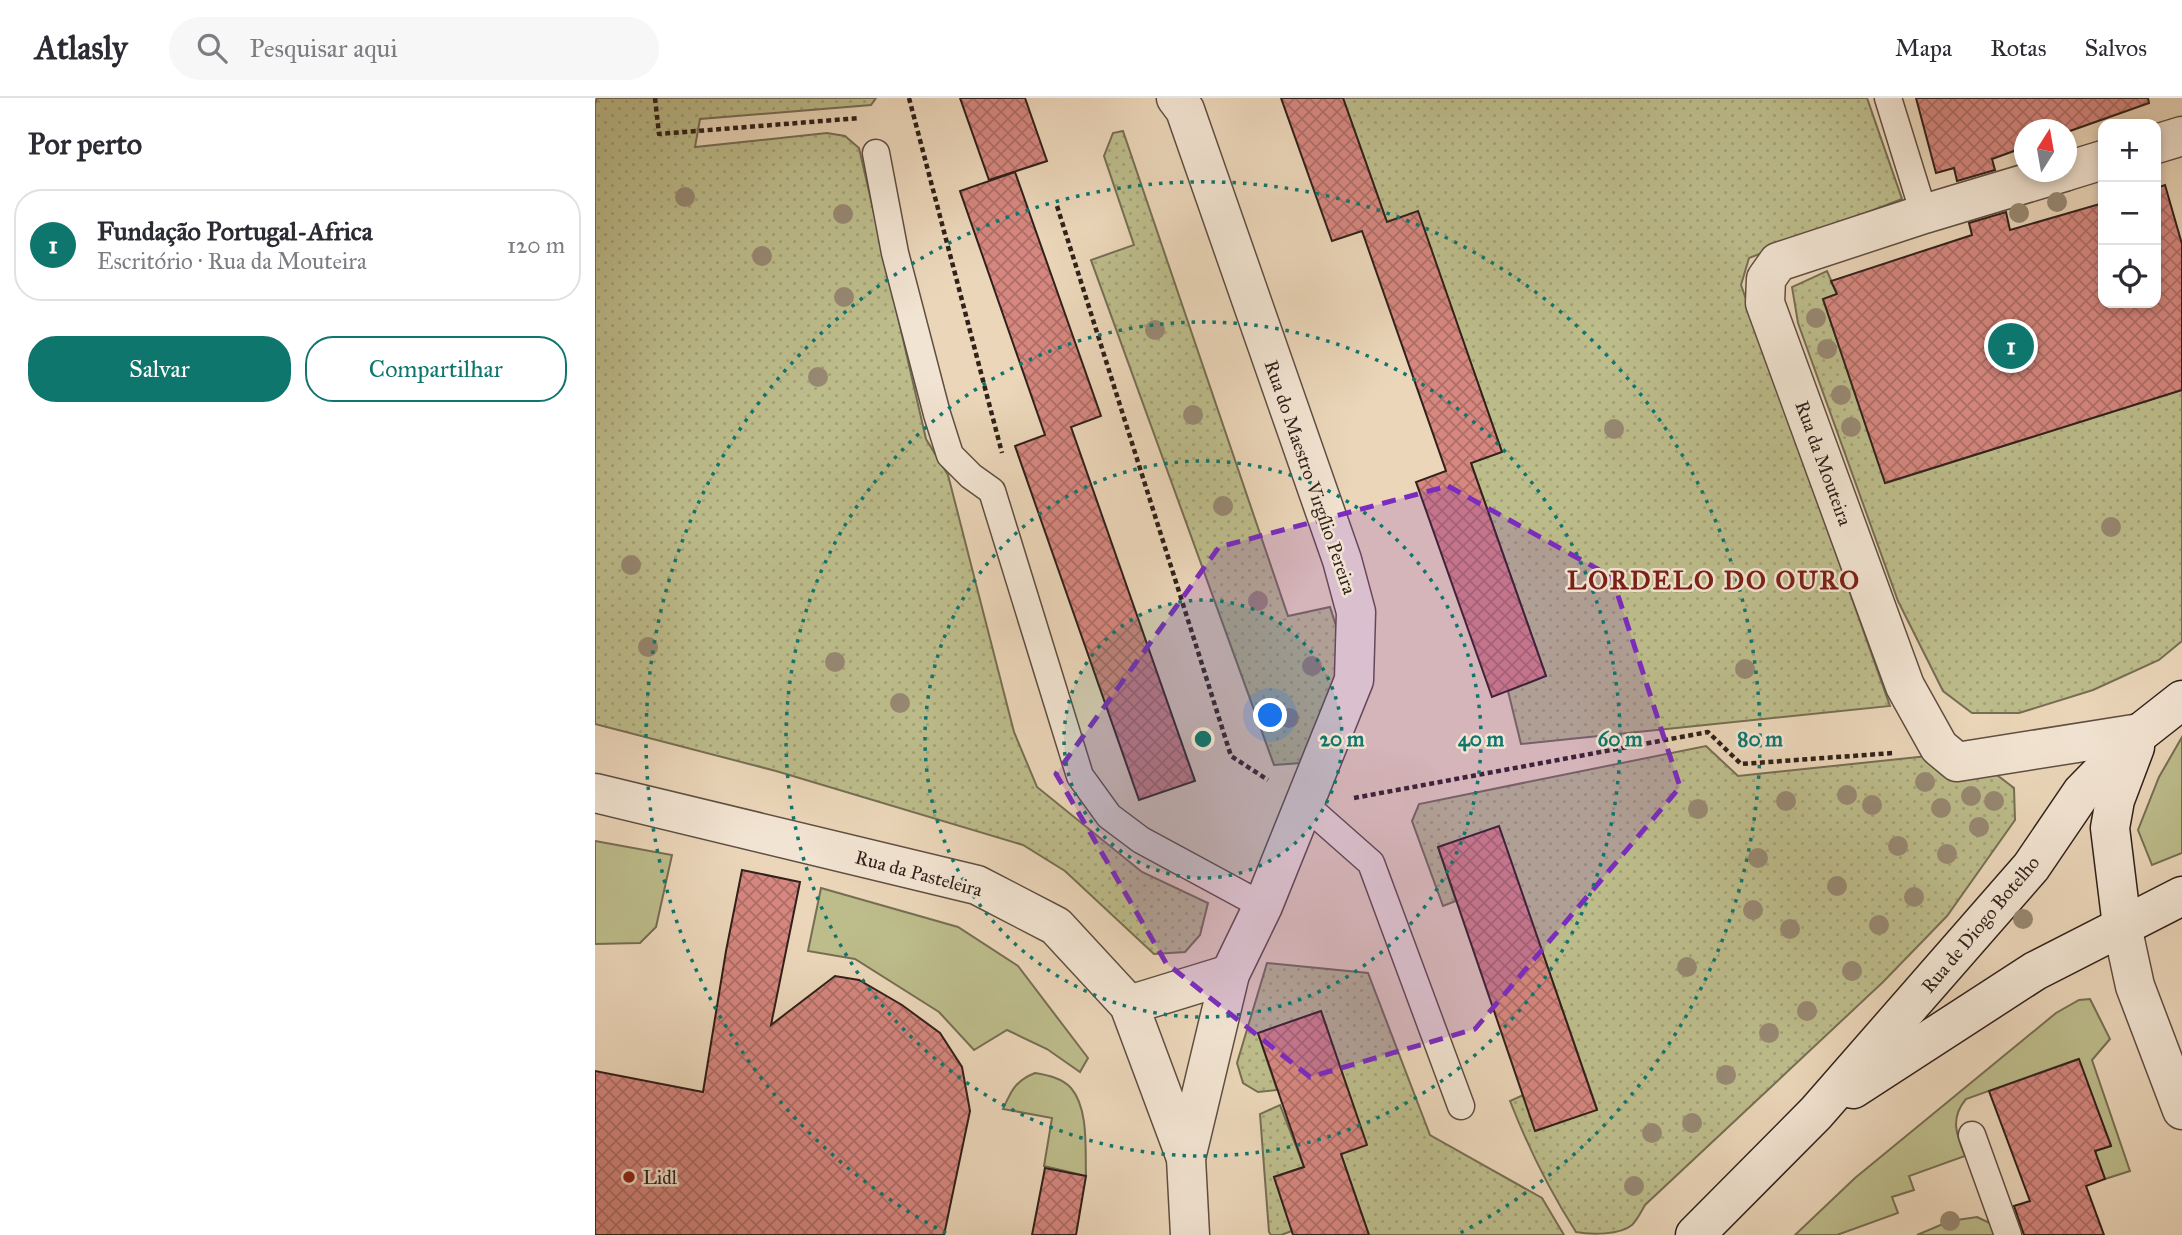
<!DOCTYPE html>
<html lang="pt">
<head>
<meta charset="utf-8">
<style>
  :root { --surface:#fff; --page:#f7f7f7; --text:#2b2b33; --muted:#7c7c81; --line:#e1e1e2; --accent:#0f766e }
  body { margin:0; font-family:"IM FELL Great Primer",serif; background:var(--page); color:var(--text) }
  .controls { position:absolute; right:21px; top:21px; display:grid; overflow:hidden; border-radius:14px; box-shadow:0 4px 10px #0003 }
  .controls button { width:63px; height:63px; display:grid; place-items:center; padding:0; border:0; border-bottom:2px solid var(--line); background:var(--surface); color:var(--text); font:35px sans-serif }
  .compass { position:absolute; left:1419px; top:21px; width:63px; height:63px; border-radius:50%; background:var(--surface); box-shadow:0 4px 10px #0003; rotate:11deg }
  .you { position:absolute; left:676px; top:618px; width:24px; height:24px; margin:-18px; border:5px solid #fff; border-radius:50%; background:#1a73e8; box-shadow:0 0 0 10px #1a73e833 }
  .badge { display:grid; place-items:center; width:46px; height:46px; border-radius:50%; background:var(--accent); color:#fff; font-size:23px; font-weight:700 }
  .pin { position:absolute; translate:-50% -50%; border:4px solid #fff; box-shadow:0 2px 7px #0006 }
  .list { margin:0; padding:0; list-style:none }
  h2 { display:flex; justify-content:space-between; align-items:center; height:91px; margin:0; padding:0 28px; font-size:30px }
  h2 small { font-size:23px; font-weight:400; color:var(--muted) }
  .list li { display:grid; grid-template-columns:46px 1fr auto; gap:21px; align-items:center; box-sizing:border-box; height:112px; margin:0 14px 14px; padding:0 14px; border:2px solid var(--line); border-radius:28px }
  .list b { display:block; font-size:26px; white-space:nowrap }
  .list p { margin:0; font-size:23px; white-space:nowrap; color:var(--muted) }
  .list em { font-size:23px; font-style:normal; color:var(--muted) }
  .actions { display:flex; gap:14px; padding:21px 28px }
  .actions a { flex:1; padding:16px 0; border:2px solid var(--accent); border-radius:28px; text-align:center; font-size:24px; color:var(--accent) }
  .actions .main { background:var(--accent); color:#fff }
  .icon { flex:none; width:38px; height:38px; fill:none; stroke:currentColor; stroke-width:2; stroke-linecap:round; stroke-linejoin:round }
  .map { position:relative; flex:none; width:1587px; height:1137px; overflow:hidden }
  header { display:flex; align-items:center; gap:42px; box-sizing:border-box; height:98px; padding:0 35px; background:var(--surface); border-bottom:2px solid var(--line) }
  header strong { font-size:33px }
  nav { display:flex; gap:38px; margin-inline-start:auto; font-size:24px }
  .search { width:490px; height:63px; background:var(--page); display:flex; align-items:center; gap:18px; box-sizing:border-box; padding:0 24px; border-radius:38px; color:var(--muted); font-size:26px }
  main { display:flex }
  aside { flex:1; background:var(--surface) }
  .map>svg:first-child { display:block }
  .grass { fill:url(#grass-dots); stroke:#766e53; stroke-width:2 }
  .garden { fill:#bdbc8b; stroke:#766e53; stroke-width:2 }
  .building { fill:url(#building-cross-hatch); stroke:#30211b; stroke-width:2 }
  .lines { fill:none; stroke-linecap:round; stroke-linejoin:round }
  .lane-casing { stroke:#5f4e42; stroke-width:29 }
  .street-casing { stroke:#5f4e42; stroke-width:41 }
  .secondary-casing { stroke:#30211b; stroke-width:41 }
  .path { stroke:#30211b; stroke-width:4.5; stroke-dasharray:5 3.5; stroke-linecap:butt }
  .lane { stroke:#f2e4d2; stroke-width:26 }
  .street { stroke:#f2e4d2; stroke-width:38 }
  .secondary { stroke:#f2e4d2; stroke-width:38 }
  .tree { fill:#978872 }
  .marked { fill:#7b2cbf; fill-opacity:0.2; stroke:#7b2cbf; stroke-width:5; stroke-dasharray:14 9; stroke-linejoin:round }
  .ring { fill:none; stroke:#0f766e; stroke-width:3.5; stroke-dasharray:3.5 7 }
  .poi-dot { fill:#8f2418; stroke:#f2e4d2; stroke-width:2.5 }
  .labels { text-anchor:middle; stroke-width:5; stroke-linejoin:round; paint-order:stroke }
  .street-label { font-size:19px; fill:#30211b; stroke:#f2e4d2 }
  .poi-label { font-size:19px; fill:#30211b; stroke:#f2e4d2; text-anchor:start }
  .district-label { font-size:26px; font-weight:bold; letter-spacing:2px; fill:#7a1f14; stroke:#f2e4d2 }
  .centre { fill:#0f766e; stroke:#f2e4d2; stroke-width:3.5 }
  .ring-label { font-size:21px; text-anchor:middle; font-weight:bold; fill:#0f766e; stroke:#f2e4d2; stroke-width:5; stroke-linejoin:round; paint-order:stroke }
</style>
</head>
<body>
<header>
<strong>Atlasly</strong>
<div class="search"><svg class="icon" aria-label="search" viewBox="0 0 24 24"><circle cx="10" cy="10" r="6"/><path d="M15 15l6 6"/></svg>Pesquisar aqui</div>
<nav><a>Mapa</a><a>Rotas</a><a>Salvos</a></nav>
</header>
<main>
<aside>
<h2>Por perto<small></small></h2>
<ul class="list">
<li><span class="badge">1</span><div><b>Fundação Portugal-Africa</b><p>Escritório · Rua da Mouteira</p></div><em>120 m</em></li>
</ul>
<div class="actions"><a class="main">Salvar</a><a>Compartilhar</a></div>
</aside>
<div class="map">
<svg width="1587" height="1137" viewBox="0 0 1587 1137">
  <defs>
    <pattern id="grass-dots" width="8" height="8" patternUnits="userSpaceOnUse" patternTransform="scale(1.75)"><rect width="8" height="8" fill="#bdbc8b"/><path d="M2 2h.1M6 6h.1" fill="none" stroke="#a3a177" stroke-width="1.8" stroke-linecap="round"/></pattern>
    <pattern id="building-cross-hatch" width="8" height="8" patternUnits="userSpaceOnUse" patternTransform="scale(1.75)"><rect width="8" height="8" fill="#d6877f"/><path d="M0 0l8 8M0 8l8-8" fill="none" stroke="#ae6e67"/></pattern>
  </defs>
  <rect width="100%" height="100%" fill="#ebd6b9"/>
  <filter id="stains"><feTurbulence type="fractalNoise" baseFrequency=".00286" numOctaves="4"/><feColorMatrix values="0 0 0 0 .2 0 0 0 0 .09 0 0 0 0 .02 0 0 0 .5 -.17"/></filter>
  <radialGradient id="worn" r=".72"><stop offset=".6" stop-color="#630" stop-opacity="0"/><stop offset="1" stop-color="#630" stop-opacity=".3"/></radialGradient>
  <!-- grass -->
  <g class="grass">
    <path d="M2,0h279l-5,7 -171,14 -5,28 132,-14 18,3 14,12 67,291 22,36 66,257 23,55 105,85 66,31 -8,32 -15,17 -31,2 -89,-83 -42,-26 -247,-74 -181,-47v-620z"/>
    <path d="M748,0h524l35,101 -153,59 -8,27 149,421 -369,38 -13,-53 38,-15 -75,-213 31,-11 -85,-240 -30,10z"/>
    <path d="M528,33l165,485 42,-9 9,28v45l-38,83 -27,2 -183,-505 43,-15 -30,-89 9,-23z"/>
    <path d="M1232,173l10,23 -14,5 63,184 296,-93v251l-23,19 -66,30 -74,23h-47l-29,-22 -45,-90 -100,-278 -6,-36z"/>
    <path d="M1111,648l32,30 190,-20 61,13 25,19 1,32 -68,96 -64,66 -238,223c-4,7 -8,15 -13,20 -12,10 -41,10 -56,7 -27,-42 -48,-85 -66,-131l13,-6 13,36 61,-22 -98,-282 -61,20 18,54 -13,5 -31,-85 7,-17z"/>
    <path d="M672,865l101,10 62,162 112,63 22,37h-195l-28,-81 25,-9 -45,-134 -63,22 19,57 -19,2 -15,-9 -6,-20z"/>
    <path d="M685,1007l24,62 -30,10 18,54 -11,4h-10l-2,-3 -9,-118z"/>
  </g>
  <!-- garden -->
  <g class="garden">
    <path d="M1587,639v116l-30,12 -14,-35 21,-53z"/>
    <path d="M0,743l77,14 -16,72 -16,16 -45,1z"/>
    <path d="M226,790l137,39 60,39 70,92 -8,14 -33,-23 -40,-19 -33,20 -35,-38 -84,-53 -47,-8z"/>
    <path d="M1495,901l20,40 -18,21 38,111 -25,8 -10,-28 16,-6 -33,-86 -112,40c-16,19 -10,35 -1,57l-56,20 5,14 -22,7 6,16 -61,22h-42l60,-57 201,-165 23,-13z"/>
    <path d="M440,975c12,2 27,5 36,15 18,21 14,62 15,88l-42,-10 8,-48 -49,-9c8,-18 12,-28 32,-36z"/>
    <path d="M1382,1119l17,8 4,10h-81l33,-14z"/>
  </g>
  <!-- building -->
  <g class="building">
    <path d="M365,0h65l22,63 -58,19z"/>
    <path d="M686,0h62l44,124 31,-11 84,241 -31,11 75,213 -54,21 -76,-215 30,-11 -84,-240 -30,10z"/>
    <path d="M1321,0h232l1,5 -82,29v-2h-42v17l-33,12 3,11 -38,11 -3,-13 -18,5z"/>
    <path d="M420,74l86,244 -30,11 124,354 -56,19 -124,-354 30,-11 -85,-244z"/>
    <path d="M1570,87l17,59v146l-297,93 -62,-184 14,-5 -6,-13 141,-46 -3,-12 37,-11 4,18 93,-27v100h53v-115z"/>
    <path d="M904,728l98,284 -62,21 -97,-284z"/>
    <path d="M147,772l58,12 -29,143 64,-49 24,4 43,25 38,28 22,34 8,44 -26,124h-349v-164l108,21 23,-141z"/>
    <path d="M726,913l46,134 -26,9 28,81h-76l-19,-58 30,-10 -46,-134z"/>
    <path d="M1484,961l32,87 -16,5 10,28 -19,7 18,49h-80l-10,-29 16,-5 -41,-110z"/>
    <path d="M450,1070l41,8 -10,59h-44z"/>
  </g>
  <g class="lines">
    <defs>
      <g id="lane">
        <path d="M1293,0l36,116"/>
        <path d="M281,55l19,100 42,161 13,41 21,21 21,15 88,285 29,40 32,24 122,66"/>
        <path d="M708,705l68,60 90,243"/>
        <path d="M1377,1037l36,100"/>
      </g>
      <g id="street">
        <path d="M581,0l9,12 157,450 14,52 -2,68 -91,226 -33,68 -44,184 4,77"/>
        <path d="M1561,46l26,-8"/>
        <path d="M1472,73l36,-11"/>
        <path d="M1469,74l-140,42 -146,48 -12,17 -1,24 140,383 34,61 18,15 183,-29"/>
        <path d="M0,695l382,92 79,41 73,79 57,153"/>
        <path d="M1527,828l13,60 47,124"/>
        <path d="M534,907l101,-31"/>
      </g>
      <g id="secondary">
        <path d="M1527,828l-12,-98 5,-28 20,-53"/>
        <path d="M1258,991l182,-118 147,-75"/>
        <path d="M1100,1137l121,-122 215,-246 51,-75 58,-59 42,-33"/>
      </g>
    </defs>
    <!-- lane casing -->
    <use href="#lane" class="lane-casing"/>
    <!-- street casing -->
    <use href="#street" class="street-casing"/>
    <!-- secondary casing -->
    <use href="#secondary" class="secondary-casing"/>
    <!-- path -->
    <g class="path">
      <path d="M60,0l4,36 201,-16"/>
      <path d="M314,0l93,355"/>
      <path d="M462,108l174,550 37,24"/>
      <path d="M759,700l354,-66 33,32 152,-11"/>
    </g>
    <!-- lane -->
    <use href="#lane" class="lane"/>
    <!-- street -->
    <use href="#street" class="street"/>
    <!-- secondary -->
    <use href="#secondary" class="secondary"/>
  </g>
  <!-- trees -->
  <g class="tree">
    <circle cx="90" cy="99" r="10"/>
    <circle cx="1462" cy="104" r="10"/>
    <circle cx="1424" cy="115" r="10"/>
    <circle cx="248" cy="116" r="10"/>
    <circle cx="167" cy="158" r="10"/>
    <circle cx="249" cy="199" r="10"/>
    <circle cx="1221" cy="220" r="10"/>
    <circle cx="560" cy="232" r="10"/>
    <circle cx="1232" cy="251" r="10"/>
    <circle cx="223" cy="279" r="10"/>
    <circle cx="1246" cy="297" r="10"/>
    <circle cx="598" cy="317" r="10"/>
    <circle cx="1256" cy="329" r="10"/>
    <circle cx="1019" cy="331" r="10"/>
    <circle cx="628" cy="408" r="10"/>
    <circle cx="1516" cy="429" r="10"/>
    <circle cx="36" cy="467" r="10"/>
    <circle cx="663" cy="503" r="10"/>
    <circle cx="53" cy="549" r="10"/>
    <circle cx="240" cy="564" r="10"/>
    <circle cx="717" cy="568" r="10"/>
    <circle cx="1150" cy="571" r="10"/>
    <circle cx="305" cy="605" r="10"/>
    <circle cx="694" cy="620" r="10"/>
    <circle cx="1330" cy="684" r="10"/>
    <circle cx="1252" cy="697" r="10"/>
    <circle cx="1376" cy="698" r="10"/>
    <circle cx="1191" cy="703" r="10"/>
    <circle cx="1399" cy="703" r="10"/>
    <circle cx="1277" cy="707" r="10"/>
    <circle cx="1346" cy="710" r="10"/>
    <circle cx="1103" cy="711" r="10"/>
    <circle cx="1384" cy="729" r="10"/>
    <circle cx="1303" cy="748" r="10"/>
    <circle cx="1352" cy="756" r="10"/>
    <circle cx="1163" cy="760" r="10"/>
    <circle cx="1242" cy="788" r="10"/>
    <circle cx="1319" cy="799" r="10"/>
    <circle cx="1158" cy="812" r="10"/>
    <circle cx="1428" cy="821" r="10"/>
    <circle cx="1284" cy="827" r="10"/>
    <circle cx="1195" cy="831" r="10"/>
    <circle cx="1092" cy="869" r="10"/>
    <circle cx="1257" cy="873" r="10"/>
    <circle cx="1212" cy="913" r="10"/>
    <circle cx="1174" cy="935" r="10"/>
    <circle cx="1131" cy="977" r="10"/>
    <circle cx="1097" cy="1025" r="10"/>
    <circle cx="1057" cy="1035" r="10"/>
    <circle cx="1039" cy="1088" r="10"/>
    <circle cx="1355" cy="1123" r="10"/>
  </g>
  <!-- marked area -->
  <path class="marked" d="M853,388l164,91 68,210 -205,242 -165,48 -144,-114 -110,-189 163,-227z"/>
  <!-- distance rings -->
  <circle cx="608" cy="641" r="139" fill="#0f766e" fill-opacity=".12"/>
  <g class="ring">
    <circle cx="608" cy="641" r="139"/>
    <circle cx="608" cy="641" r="278"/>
    <circle cx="608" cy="641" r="417"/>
    <path d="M351 1135A557 557 0 1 1 865 1135"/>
  </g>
  <!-- markers -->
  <circle class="poi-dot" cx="34" cy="1079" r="7"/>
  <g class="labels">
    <!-- street labels -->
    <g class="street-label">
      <text transform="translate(1229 365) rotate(70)" y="7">Rua da Mouteira</text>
      <text transform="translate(716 379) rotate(71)" y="7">Rua do Maestro Virgílio Pereira</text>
      <text transform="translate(324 775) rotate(15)" y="7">Rua da Pasteleira</text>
      <text transform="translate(1385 826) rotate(-50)" y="7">Rua de Diogo Botelho</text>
    </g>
    <!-- poi labels -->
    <g class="poi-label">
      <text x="48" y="1086">Lidl</text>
    </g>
    <!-- district labels -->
    <g class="district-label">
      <text x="1119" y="491">LORDELO DO OURO</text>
    </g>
  </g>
  <circle cx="608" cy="641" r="10" class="centre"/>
  <g class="ring-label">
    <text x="747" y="648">20 m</text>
    <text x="886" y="648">40 m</text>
    <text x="1025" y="648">60 m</text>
    <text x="1165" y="648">80 m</text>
  </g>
  <rect width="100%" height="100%" filter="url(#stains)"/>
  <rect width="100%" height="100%" fill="url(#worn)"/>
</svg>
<div class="controls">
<button>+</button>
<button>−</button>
<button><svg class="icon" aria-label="locate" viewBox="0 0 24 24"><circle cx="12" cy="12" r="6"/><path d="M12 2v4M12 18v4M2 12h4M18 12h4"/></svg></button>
</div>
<svg class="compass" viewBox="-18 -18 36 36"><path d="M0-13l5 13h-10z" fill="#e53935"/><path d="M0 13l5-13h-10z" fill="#7c7c81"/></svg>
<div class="you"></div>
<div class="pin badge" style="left:1416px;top:248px">1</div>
</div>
</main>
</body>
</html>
